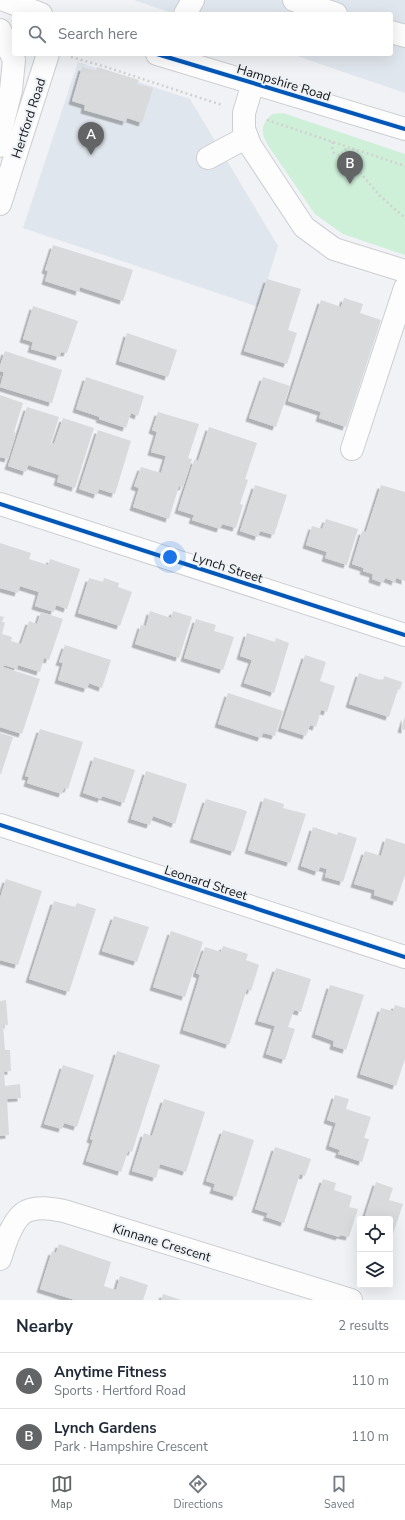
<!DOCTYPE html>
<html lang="en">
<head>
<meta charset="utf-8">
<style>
  :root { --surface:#fff; --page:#f2f2f3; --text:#1f2937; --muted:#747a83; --line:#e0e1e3; --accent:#626466 }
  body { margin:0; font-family:"Nunito Sans",sans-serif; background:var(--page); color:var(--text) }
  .controls { position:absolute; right:12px; bottom:12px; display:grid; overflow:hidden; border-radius:4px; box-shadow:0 4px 16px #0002 }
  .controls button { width:36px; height:36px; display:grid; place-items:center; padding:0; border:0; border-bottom:1px solid var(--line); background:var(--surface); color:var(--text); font:20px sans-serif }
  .you { position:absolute; left:170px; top:557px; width:14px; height:14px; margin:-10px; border:3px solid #fff; border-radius:50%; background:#1a73e8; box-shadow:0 0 0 6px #1a73e833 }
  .badge { display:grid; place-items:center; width:26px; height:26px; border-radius:50%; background:var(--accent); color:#fff; font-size:13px; font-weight:700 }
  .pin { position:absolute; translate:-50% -33px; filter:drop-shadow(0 1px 2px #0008) }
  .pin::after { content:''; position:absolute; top:21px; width:14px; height:12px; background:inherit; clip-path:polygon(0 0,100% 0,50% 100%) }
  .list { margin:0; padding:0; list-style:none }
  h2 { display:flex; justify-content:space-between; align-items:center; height:52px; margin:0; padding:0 16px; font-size:17px }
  h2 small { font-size:13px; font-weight:400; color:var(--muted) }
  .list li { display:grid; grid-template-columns:26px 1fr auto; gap:12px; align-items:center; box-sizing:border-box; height:56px; padding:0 16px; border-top:1px solid var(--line) }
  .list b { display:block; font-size:15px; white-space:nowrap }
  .list p { margin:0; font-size:13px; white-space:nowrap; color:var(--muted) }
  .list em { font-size:13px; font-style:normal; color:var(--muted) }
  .icon { flex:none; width:22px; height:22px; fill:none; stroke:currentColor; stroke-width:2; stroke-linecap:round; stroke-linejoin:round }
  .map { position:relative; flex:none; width:405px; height:1300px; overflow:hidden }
  .search { position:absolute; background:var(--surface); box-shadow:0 4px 16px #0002; left:12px; right:12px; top:12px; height:44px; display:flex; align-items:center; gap:10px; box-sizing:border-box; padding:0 14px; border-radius:4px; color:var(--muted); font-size:15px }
  .sheet { height:164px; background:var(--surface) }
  nav { display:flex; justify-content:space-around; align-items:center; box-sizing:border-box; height:56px; border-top:1px solid var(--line); background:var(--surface); font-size:11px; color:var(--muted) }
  nav a { display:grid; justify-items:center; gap:2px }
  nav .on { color:var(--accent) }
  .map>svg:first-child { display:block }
  .built { fill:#e0e6ed }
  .green { fill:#ceefd8 }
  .building { fill:#d8dadc; filter:url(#shadow) }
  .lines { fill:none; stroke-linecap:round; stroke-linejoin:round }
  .minor-casing { stroke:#cdced1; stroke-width:24 }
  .path { stroke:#d0d1d1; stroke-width:2.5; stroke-dasharray:2 3; stroke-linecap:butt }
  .minor { stroke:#fdfdfe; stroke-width:22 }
  .cycleway-casing { stroke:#eef2f7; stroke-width:6 }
  .cycleway { stroke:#0057b8; stroke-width:4 }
  .labels { text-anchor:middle; stroke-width:4; stroke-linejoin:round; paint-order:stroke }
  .street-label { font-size:13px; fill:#161819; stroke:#eef2f7 }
</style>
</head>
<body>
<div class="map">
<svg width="405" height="1300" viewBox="0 0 405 1300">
  <defs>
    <filter id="shadow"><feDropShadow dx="-3.5" dy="3.5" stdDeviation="0" flood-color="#0004"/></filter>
  </defs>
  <rect width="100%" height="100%" fill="#f0f2f5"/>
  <!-- built -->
  <g class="built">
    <path d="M134,0h271v93l-114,-39h100v-40h-216z"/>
    <path d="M78,62l112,37 88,147 -19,61 -236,-79z"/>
  </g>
  <!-- green -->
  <path class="green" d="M283,113l122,41v101l-62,-21 -28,-20 -48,-70c-7,-14 -5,-20 5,-30z"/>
  <!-- building -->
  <g class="building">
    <path d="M82,67l14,4 1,-4 42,13 -2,4 16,4 -11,35 -15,-5 -1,4 -42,-12 1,-5 -13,-4z"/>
    <path d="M53,245l80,25 -10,31 -43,-14 -1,5 -34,-11 3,-10 -3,-1z"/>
    <path d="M267,279l34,10 -13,41 9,3 -10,31 -43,-13z"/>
    <path d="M344,298l19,6 -3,9 21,7 -35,107 -27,-9 2,-6 -33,-11 33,-101 20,7z"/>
    <path d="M33,306l45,15 -11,32 -6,-1 -2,5 -28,-8 2,-7 -10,-3z"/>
    <path d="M127,333l50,17 -9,27 -49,-16z"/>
    <path d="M5,351l57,19 -10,33 -52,-16 4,-15 -4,-1v-5z"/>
    <path d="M86,377l58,19 -6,20 -7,-3 -5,15 -27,-9 1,-2 -24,-8z"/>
    <path d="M263,377l27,9 -14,41 -27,-9z"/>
    <path d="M0,395l23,8 -9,29 2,1 -8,26 -8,-2z"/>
    <path d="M27,407l32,10 -8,26 3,1 9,-26 31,10 -19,60 -18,-6 2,-7 -31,-10 -2,7 -18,-6z"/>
    <path d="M158,412l41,12 -11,34 4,1 -9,28 -4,-1 -10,33 -36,-12 6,-19 -5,-2 7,-19 20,6 5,-17 -15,-4 6,-20 -5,-2z"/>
    <path d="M209,427l48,16 -12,36 3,1 -8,24 3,1 -7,23 -14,-4 -2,5 -28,-9 2,-5 -16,-5 16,-50 4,1z"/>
    <path d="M98,430l33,11 -16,53 -16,-5 -2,6 -18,-6z"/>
    <path d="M255,485l32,10 -13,40 -14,-4 -2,6 -18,-6z"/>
    <path d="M381,485l24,7v89l-9,-3 -1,4 -10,-4 -2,5 -11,-4 1,-5 -10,-3 1,-3 -12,-4 10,-33 4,1z"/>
    <path d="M326,519l32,10 -11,36 -22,-7 2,-6 -21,-7 6,-19 10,3z"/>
    <path d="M0,543l31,10 -2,6 19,6 2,-6 30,10 -13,40 -11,-4 -2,7 -19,-6 4,-14 -19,-6 -2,7 -18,-5z"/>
    <path d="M89,578l14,4 1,-4 15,5 -1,4 14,5 -12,34 -42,-13z"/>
    <path d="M150,611l21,7 2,-7 19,6 -13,41 -44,-14 6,-19 5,1z"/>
    <path d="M41,612l22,7 -14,41 -5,-2 -4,14 -22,-7 -1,4 -13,-4 -1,2 37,12 -18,55 -22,-7v-111l4,1 -2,5 3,1 -3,11 10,3 -1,4 10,3 8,-23 8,3z"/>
    <path d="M196,619l20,6 -2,6 20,6 -11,33 -39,-12z"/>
    <path d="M247,633l28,9 1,-4 13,5 -15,50 -30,-10 8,-23 -12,-4z"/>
    <path d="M65,645l46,15 -9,28 -13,-5 -2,6 -29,-9 5,-17 -4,-1z"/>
    <path d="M305,655l21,7 -6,19 15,5 -8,26 -6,-2 -5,17 -6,-2 -4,11 -25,-8z"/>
    <path d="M359,673l24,8 1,-5 18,6 -2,8 -2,-1 -9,28 -40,-13z"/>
    <path d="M228,693l55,18 -8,25 -12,-3 -2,5 -43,-14z"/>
    <path d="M405,716v14l-4,-1z"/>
    <path d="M40,729l43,13 -15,47 -4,-1 -2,6 -35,-11 2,-6 -4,-1z"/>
    <path d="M0,733l13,4 -12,37h-1z"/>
    <path d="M94,757l41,13 -11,33 -22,-7 -1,3 -18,-6z"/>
    <path d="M146,771l41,13 -12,40 -22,-8 -3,9 -19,-6z"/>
    <path d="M264,798l20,6 -1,4 23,6 -16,49 -42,-13z"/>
    <path d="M206,799l41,12 -13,41 -41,-13z"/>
    <path d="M313,827l24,8 1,-3 19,6 -14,44 -18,-5 2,-8 -7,-2 -2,5 -17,-6z"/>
    <path d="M386,838l19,6v31l-9,27 -22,-7 1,-5 -21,-6 11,-33 16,5z"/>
    <path d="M6,879l36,12 -24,74 -18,-5v-62z"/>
    <path d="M54,901l21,6 2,-4 19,6 -27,83 -40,-13z"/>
    <path d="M114,916l35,11 -12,35 -35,-11z"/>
    <path d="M171,931l32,11 -18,55 -32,-10z"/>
    <path d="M223,946l25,8 -2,6 13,5 -8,26 -4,-2 -18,56 -46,-15 17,-55 -4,-2 9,-26 16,5z"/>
    <path d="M276,968l35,11 -10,33 -7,-2 -6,17 7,2 -10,31 -19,-6 9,-28 -17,-5z"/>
    <path d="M330,985l34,10 -18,55 -13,-4 1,-5 -19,-7z"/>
    <path d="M6,1000l2,25h-5l1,13 1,12h5l1,21 -7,1 1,14 15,-2 1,14 -14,1 2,36 -9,1v-135z"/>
    <path d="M395,1005l10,3v51l-9,27 -36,-12 21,-66 12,3z"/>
    <path d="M117,1051l43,14 -28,87 -4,-1 -7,21 -35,-11 7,-21 -3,-1z"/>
    <path d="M63,1065l31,10 -17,52 -13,-4 -2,6 -18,-5z"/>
    <path d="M335,1095l14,4 -3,10 25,8 -7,21 5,1 -7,23 -24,-8 2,-4 -11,-4 7,-23 -9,-3z"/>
    <path d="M164,1099l41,13 -19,60 -26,-8 -4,14 -24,-7 12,-38 8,3z"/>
    <path d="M223,1130l31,10 -18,57 -23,-7 2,-6 -9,-3z"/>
    <path d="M275,1147l36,12 -6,17 -5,-2 -16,49 -18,-6 2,-4 -13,-4z"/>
    <path d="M323,1179l13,4 -2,7 18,6 -3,11 9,2 -9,28 -9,-2 -1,2 -32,-10z"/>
    <path d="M376,1182l17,6 -4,12 14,4 -13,39v-24h-26z"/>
    <path d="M59,1244l52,18 -7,24 12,4 4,-14 28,9 -5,15h-68l-35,-11 12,-38 4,2z"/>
    <path d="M163,1294l18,6h-20z"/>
  </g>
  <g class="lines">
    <defs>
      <g id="minor">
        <path d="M4,0l37,14"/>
        <path d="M294,0l42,14"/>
        <path d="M185,14l8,-14"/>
        <path d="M0,30l14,30 -3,30 -10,40 -1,16"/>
        <path d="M391,32l14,4"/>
        <path d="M157,54l248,75"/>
        <path d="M253,83l-9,30v16l6,16 54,82 30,22 71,22"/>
        <path d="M208,158l39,-21"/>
        <path d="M0,204l48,-150"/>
        <path d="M352,449l53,-161"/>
        <path d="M0,504l405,131"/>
        <path d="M0,825l405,132"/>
        <path d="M0,1259c4,-13 13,-42 27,-48 12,-5 25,-2 37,0l287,89"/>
      </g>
    </defs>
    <!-- minor casing -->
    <use href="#minor" class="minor-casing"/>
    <!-- path -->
    <g class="path">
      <path d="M71,57l35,10 116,38"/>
      <path d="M267,120l138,46"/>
      <path d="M333,142c-2,8 1,16 10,12l4,-7"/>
      <path d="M344,153l35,42 26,23"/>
    </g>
    <!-- minor -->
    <use href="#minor" class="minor"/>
    <defs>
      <g id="cycleway">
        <path d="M157,54l248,75"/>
        <path d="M0,504l405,131"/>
        <path d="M0,825l405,132"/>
      </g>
    </defs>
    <!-- cycleway casing -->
    <use href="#cycleway" class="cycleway-casing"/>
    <!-- cycleway -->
    <use href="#cycleway" class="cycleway"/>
  </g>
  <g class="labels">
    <!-- street labels -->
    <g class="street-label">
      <text transform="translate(284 82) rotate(17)" y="5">Hampshire Road</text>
      <text transform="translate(28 118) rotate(-72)" y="5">Hertford Road</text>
      <text transform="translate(228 567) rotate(18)" y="5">Lynch Street</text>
      <text transform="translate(206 882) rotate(18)" y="5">Leonard Street</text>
      <text transform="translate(162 1242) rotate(17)" y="5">Kinnane Crescent</text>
    </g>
  </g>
</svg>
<div class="controls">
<button><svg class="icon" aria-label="locate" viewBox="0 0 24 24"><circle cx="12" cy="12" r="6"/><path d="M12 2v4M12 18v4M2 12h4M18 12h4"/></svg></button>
<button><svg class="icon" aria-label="layers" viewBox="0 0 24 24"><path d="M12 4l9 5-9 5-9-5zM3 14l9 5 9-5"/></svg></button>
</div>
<div class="you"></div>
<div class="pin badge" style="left:91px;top:155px">A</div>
<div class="pin badge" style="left:350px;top:184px">B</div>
<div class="search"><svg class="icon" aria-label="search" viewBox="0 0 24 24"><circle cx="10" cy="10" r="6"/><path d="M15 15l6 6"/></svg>Search here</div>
</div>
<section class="sheet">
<h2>Nearby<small>2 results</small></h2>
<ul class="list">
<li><span class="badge">A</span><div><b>Anytime Fitness</b><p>Sports · Hertford Road</p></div><em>110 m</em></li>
<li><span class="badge">B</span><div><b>Lynch Gardens</b><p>Park · Hampshire Crescent</p></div><em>110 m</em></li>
</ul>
</section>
<nav>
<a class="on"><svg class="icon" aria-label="map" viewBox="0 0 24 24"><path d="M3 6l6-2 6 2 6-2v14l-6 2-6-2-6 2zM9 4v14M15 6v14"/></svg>Map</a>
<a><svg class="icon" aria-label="directions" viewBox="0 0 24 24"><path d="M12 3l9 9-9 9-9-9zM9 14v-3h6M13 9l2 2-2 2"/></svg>Directions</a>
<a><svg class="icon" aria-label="saved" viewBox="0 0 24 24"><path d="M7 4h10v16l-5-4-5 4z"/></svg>Saved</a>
</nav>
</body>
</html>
